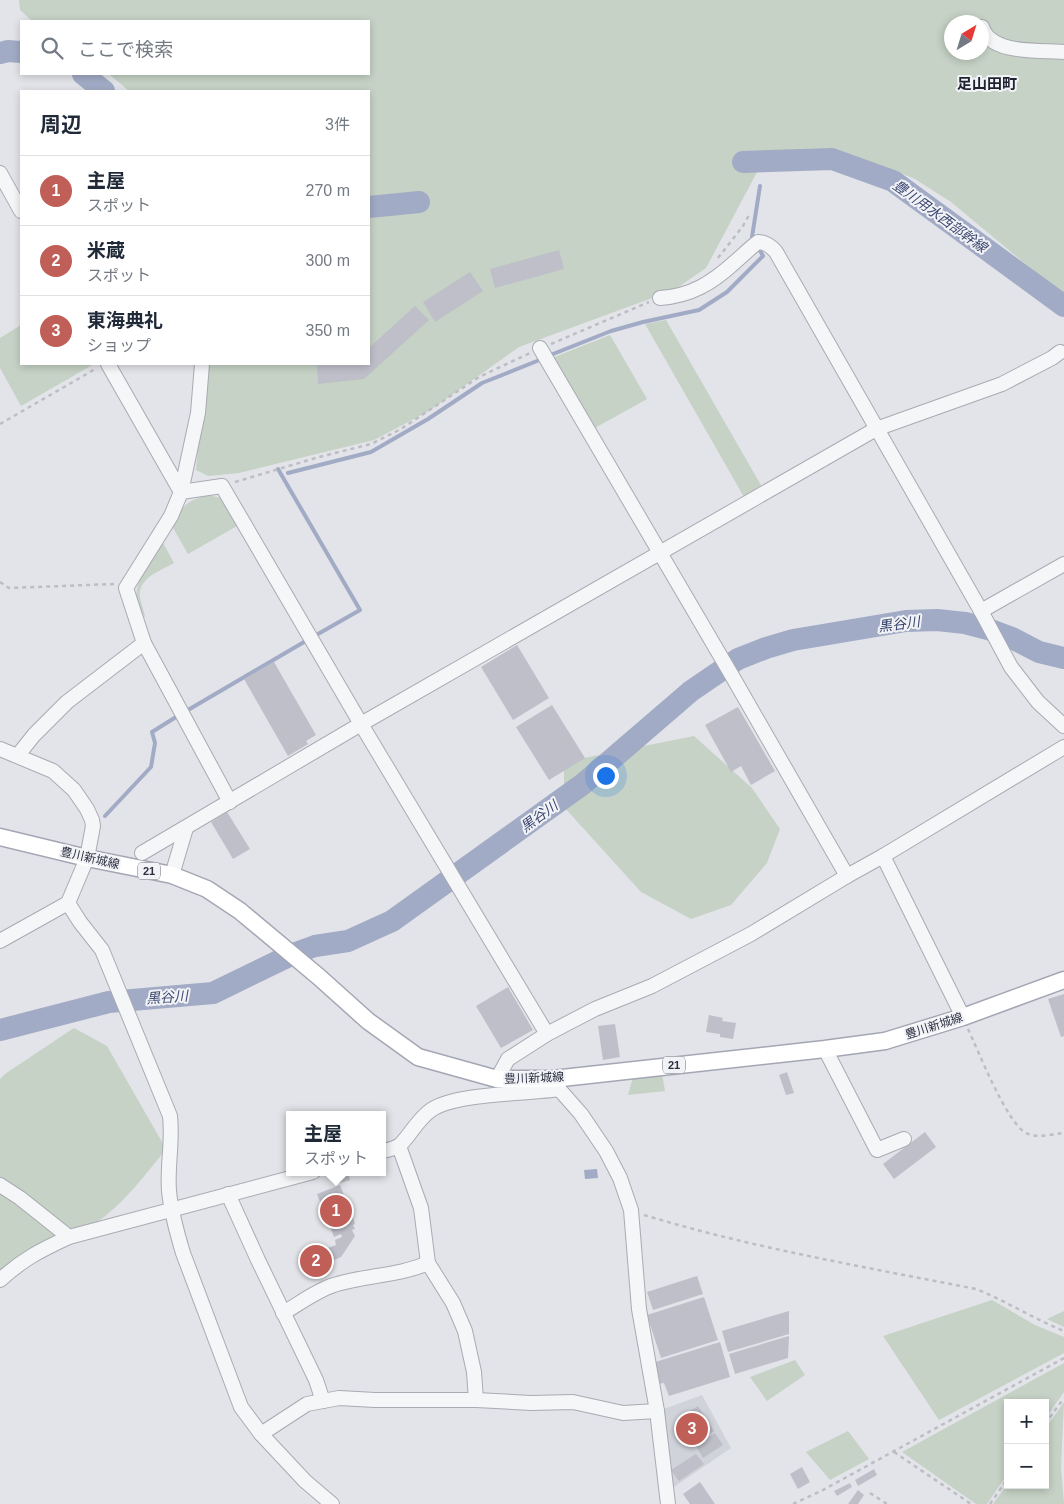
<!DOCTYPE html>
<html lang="ja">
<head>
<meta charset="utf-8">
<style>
  :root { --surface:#fff; --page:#f2f2f3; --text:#1f2937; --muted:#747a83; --line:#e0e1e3; --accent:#bf5f57 }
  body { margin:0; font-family:Helvetica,"Noto Sans JP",sans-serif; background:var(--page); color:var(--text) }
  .controls { position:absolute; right:15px; bottom:15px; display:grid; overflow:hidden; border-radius:0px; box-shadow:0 2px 8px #0003 }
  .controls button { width:45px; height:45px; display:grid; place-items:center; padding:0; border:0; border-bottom:1px solid var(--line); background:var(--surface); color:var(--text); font:25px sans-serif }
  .compass { position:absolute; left:944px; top:15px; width:45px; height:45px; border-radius:50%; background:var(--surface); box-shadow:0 2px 8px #0003; rotate:38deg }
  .you { position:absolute; left:605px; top:775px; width:18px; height:18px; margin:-12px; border:4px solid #fff; border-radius:50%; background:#1a73e8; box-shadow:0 0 0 8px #1a73e833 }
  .badge { display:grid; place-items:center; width:32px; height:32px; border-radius:50%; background:var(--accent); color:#fff; font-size:16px; font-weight:700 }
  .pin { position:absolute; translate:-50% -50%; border:2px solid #fff; box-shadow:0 1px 5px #0006 }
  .popup { position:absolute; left:286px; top:1111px; width:100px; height:65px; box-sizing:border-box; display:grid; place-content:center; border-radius:0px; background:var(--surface); filter:drop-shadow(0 1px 4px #0005); font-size:16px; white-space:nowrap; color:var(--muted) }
  .popup b { font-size:19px; color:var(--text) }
  .popup::after { content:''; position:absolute; left:50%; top:100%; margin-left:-10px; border:10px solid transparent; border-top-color:var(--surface) }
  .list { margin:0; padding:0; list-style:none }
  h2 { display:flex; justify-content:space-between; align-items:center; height:65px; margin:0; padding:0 20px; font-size:21px }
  h2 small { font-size:16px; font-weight:400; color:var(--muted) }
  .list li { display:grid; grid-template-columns:32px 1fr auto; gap:15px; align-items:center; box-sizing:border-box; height:70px; padding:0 20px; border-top:1px solid var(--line) }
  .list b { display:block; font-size:19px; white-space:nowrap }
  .list p { margin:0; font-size:16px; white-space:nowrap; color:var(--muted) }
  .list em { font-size:16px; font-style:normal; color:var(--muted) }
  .icon { flex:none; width:28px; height:28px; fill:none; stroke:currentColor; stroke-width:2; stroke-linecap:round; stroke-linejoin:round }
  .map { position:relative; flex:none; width:1064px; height:1504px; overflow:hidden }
  .search { position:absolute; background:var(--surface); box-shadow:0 2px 8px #0003; left:20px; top:20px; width:350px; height:55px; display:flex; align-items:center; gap:12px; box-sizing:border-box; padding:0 18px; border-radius:0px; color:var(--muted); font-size:19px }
  .panel { position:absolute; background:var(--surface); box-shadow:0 2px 8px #0003; left:20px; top:90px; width:350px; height:275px; border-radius:0px }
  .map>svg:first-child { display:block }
  .built { fill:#d1d3db }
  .green { fill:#c5d2c5; fill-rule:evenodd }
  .water { fill:#a2abc5 }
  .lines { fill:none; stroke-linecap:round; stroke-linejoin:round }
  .stream { stroke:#a2abc5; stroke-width:4 }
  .river { stroke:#a2abc5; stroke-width:22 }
  .building { fill:#bebfc9 }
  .minor-casing { stroke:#a9aab3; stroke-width:16 }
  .major-casing { stroke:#a4a6b4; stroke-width:19 }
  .path { stroke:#bdbec4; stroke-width:2.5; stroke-dasharray:4 4; stroke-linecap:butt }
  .minor { stroke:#f5f6f8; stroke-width:14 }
  .major { stroke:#fff; stroke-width:16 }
  .labels { text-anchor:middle; stroke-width:4; stroke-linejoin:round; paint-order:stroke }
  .shield { fill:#f2f3f7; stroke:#686a77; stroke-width:1 }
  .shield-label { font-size:11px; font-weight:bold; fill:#2d2f40 }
  .street-label { font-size:12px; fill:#2d2f40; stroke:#f2f3f7 }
  .water-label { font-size:14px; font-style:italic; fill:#3b476f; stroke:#f2f3f7 }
  .quarter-label { font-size:15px; font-weight:bold; fill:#1f2131; stroke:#f2f3f7 }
</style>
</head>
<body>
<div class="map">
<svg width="1064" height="1504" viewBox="0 0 1064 1504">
  <rect width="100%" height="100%" fill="#e3e4e9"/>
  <!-- built -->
  <path class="built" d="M702,1395l29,53 -60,41 -10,-79z"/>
  <!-- green -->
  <g class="green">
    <path d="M19,0h1045v296l-113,-94 -36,-23 -35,-14 -53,-13 -62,5 -59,111 -32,22 -155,57 -90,64 -55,29 -135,33 -31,3 -12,-6 10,-106h163v-273h-240l-20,-17h260v-53h-337l-12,-11zM952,22h30v30h-30z"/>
    <path d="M666,320l96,167 -18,10 -99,-173z"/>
    <path d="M21,325v39h73l-73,42 -21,-38v-30z"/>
    <path d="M610,335l37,64 -54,30 -41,-71z"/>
    <path d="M208,495l13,3 16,28 -49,28 -16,-28c12,-21 12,-24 36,-31z"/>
    <path d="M162,541l12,22c-14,8 -37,15 -34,35 1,7 5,14 5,20 -3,-6 -7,-12 -8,-19 -4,-16 17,-43 25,-58z"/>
    <path d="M694,736l58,52 28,41 -13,34 -36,42 -40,14 -50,-27 -77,-85v-45z"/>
    <path d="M74,1028l33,18 59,103c-21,26 -43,56 -72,75 -27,18 -64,33 -94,46v-191l5,-5z"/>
    <path d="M662,1074l3,17 -37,4 5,-18z"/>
    <path d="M992,1300l43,25 29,12v16l-125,67 -56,-84z"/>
    <path d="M1064,1311v16l-17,-8z"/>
    <path d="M795,1360l10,15 -38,26 -17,-24z"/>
    <path d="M1064,1363v29l-19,27v-16h-37v70l-21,31h-11l-74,-52z"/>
    <path d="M1064,1402l-3,65 3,37h-71l15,-21v2h37v-56z"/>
    <path d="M848,1431l21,28 -39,21 -24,-28z"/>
  </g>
  <!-- water -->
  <path class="water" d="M597,1169l1,9 -13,1 -1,-9z"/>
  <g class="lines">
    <!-- stream -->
    <g class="stream">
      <path d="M754,240l-2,-3 8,-51"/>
      <path d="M548,356l63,-25 32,-9 56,-12 28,-18 36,-36 -5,-9"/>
      <path d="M278,469l82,141 -42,24"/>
      <path d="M288,473l83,-21 57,-33 54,-36 60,-24"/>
      <path d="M188,710l116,-68"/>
      <path d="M105,816l46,-49 4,-24 -3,-11 24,-15"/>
    </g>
    <!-- river -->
    <g class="river">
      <path d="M0,53l8,-2 13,1"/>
      <path d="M83,74l21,17"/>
      <path d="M743,162l89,-3 61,22 171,125"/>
      <path d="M369,207l50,-5"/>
      <path d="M0,1030l109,-28 104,-9 80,-39 22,-8 33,-5 44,-20 191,-137 108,-93 47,-32 28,-11 27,-8 113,-19 31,-1 28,3 23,6 24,9 27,14 25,6"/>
    </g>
  </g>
  <!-- building -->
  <g class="building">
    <path d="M559,250l5,19 -69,19 -5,-19z"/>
    <path d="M470,272l13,19 -48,31 -12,-20z"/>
    <path d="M415,306l14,14 -65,59 -46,5 -1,-20h52v-16z"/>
    <path d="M517,645l32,53 -36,22 -32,-53z"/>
    <path d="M274,662l42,73 -10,6 2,3 -20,12 -44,-77z"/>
    <path d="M552,705l33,53 -36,22 -33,-53z"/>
    <path d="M738,707l37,64 -24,14 -10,-19 -10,6 -26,-47z"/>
    <path d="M227,812l23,37 -17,10 -22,-37z"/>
    <path d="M508,987l25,43 -32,18 -25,-42z"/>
    <path d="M1064,994v42l-3,1 -13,-38z"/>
    <path d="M709,1015l14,3 -1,3 14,2 -3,16 -13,-2v-3l-14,-2z"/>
    <path d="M615,1024l5,33 -17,3 -5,-34z"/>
    <path d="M787,1072l7,21 -8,2 -7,-20z"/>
    <path d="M925,1132l11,15 -42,32 -11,-15z"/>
    <path d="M348,1172l2,8 -10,3 -3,-8z"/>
    <path d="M340,1185l7,18 -2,1 6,14h2l2,6 -2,1 2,4 -3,1 3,6 -14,21 -16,7 -5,-13 16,-6 -1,-5 7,-3 -1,-3 -7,3 -17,-43z"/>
    <path d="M319,1256l3,7 -9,3 -3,-6z"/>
    <path d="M697,1276l6,18 -50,16 -6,-18z"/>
    <path d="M704,1297l14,43 -57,18 -14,-43z"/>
    <path d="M789,1311v23l-61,18 -6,-21z"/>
    <path d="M789,1336l-1,22 -53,16 -6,-20z"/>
    <path d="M720,1342l10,35 -61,19 -5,-13 -6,1 -6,-21z"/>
    <path d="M698,1406l16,25 -20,13 -16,-25z"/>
    <path d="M715,1433l8,12 -20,13 -7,-12z"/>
    <path d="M696,1454l8,10 -25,17 -8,-11z"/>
    <path d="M802,1467l8,15 -12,7 -8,-15z"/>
    <path d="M874,1469l3,6 -19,11 -3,-6z"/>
    <path d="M700,1482l15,22h-25l-7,-10z"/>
    <path d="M850,1483l2,4 -15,9 -3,-5z"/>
    <path d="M858,1490l6,5 -6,9h-10z"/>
  </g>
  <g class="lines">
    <defs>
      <g id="minor">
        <path d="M982,27c8,28 59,23 82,25"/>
        <path d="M0,173l21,38"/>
        <path d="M660,298c31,-2 52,-15 75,-36 7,-6 15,-14 23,-20 8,0 13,4 18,10l205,359 30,56 27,35 26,24"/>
        <path d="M540,348l191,326 116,202"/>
        <path d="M108,364l73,128"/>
        <path d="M202,364l-4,49 -17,79 -10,24 -45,72 18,55 86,159"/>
        <path d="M181,492l41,-6 139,238 186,310"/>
        <path d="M981,611l83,-47"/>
        <path d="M0,749l53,22 21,19 13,19 5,11 1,6 -6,32 -19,45 -68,38"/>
        <path d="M18,755l16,-20 33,-33 77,-59"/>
        <path d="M142,853l219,-129 515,-295 126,-45 50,-26 8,-6"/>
        <path d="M883,856l80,161"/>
        <path d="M172,875l14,-47"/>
        <path d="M68,903l12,19 22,28 68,166c3,25 -3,50 -1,75 2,21 8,42 14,62l58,154 20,27 44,47 27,23"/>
        <path d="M825,1049l52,101 27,-11"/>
        <path d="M497,1079l11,-20 39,-25 48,-25 57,-23 99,-52 96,-58 36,-20 181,-109"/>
        <path d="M553,1079l6,10 22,25 25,37 14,27 11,32 8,99 18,102 11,93"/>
        <path d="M399,1146l22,62 7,55 25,40 12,28 9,41 2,28"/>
        <path d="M382,1151c6,-1 14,-3 18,-6 11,-11 18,-26 31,-35 25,-17 95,-16 128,-21"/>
        <path d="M0,1185l20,13 49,39"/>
        <path d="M228,1194l30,66 58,120 7,21"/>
        <path d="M0,1280c23,-21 41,-30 69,-43l244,-65"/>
        <path d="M283,1313c16,-9 34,-23 51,-28 31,-10 65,-9 94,-22"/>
        <path d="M261,1434l46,-30 32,-6 36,2h101l55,3 42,-1 50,11 34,-2"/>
      </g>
      <path id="major" d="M0,837l87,21 85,17 35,14 33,22 79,66 49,44 50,36 79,22h56l272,-30 60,-8 78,-24 101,-37"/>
    </defs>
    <!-- minor casing -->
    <use href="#minor" class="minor-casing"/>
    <!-- major casing -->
    <use href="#major" class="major-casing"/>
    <!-- path -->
    <g class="path">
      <path d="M718,258l25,-32 6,-11"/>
      <path d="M551,344l98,-42"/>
      <path d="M0,424l97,-56"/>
      <path d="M235,482l84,-25 52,-13 30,-15 78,-52 51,-24"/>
      <path d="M0,582l9,6 105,-4"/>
      <path d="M968,1029c11,23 38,93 58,104 11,6 26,1 38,0"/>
      <path d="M644,1215c109,33 221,52 332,74 30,12 58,30 88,42"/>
      <path d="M1045,1424l19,-26"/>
      <path d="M894,1452l77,52"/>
      <path d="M870,1493l17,11"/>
      <path d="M793,1504l30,-14 241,-132"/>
      <path d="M990,1504l18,-26"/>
    </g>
    <!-- minor -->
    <use href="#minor" class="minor"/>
    <!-- major -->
    <use href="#major" class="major"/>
  </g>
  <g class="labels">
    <!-- shield labels -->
    <g class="shield">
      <rect x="138" y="862.5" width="22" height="17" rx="4"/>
      <rect x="663" y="1056.5" width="22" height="17" rx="4"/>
    </g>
    <g class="shield-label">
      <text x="149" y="875">21</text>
      <text x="674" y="1069">21</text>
    </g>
    <!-- street labels -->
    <g class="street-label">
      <text transform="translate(90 858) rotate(13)" y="4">豊川新城線</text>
      <text transform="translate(934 1026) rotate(-18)" y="4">豊川新城線</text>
      <text transform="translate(534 1078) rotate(-2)" y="4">豊川新城線</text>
    </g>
    <!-- water labels -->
    <g class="water-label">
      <text transform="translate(940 216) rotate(36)" y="5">豊川用水西部幹線</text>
      <text transform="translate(899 624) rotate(-7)" y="5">黒谷川</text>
      <text transform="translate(539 816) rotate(-36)" y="5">黒谷川</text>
      <text transform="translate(167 997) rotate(-4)" y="5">黒谷川</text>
    </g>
    <!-- quarter labels -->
    <g class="quarter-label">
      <text x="987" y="89">足山田町</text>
    </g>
  </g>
</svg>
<div class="controls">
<button>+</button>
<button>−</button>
</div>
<svg class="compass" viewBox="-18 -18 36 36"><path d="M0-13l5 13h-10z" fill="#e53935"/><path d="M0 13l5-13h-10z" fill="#747a83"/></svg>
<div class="you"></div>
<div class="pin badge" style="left:336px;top:1211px">1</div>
<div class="popup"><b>主屋</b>スポット</div>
<div class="pin badge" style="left:316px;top:1261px">2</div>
<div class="pin badge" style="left:692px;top:1429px">3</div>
<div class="search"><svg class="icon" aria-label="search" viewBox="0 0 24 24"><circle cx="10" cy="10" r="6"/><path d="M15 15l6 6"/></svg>ここで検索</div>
<section class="panel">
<h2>周辺<small>3件</small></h2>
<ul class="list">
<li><span class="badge">1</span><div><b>主屋</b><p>スポット</p></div><em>270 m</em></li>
<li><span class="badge">2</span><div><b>米蔵</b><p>スポット</p></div><em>300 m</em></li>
<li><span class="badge">3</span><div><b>東海典礼</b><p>ショップ</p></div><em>350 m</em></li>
</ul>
</section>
</div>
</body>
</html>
